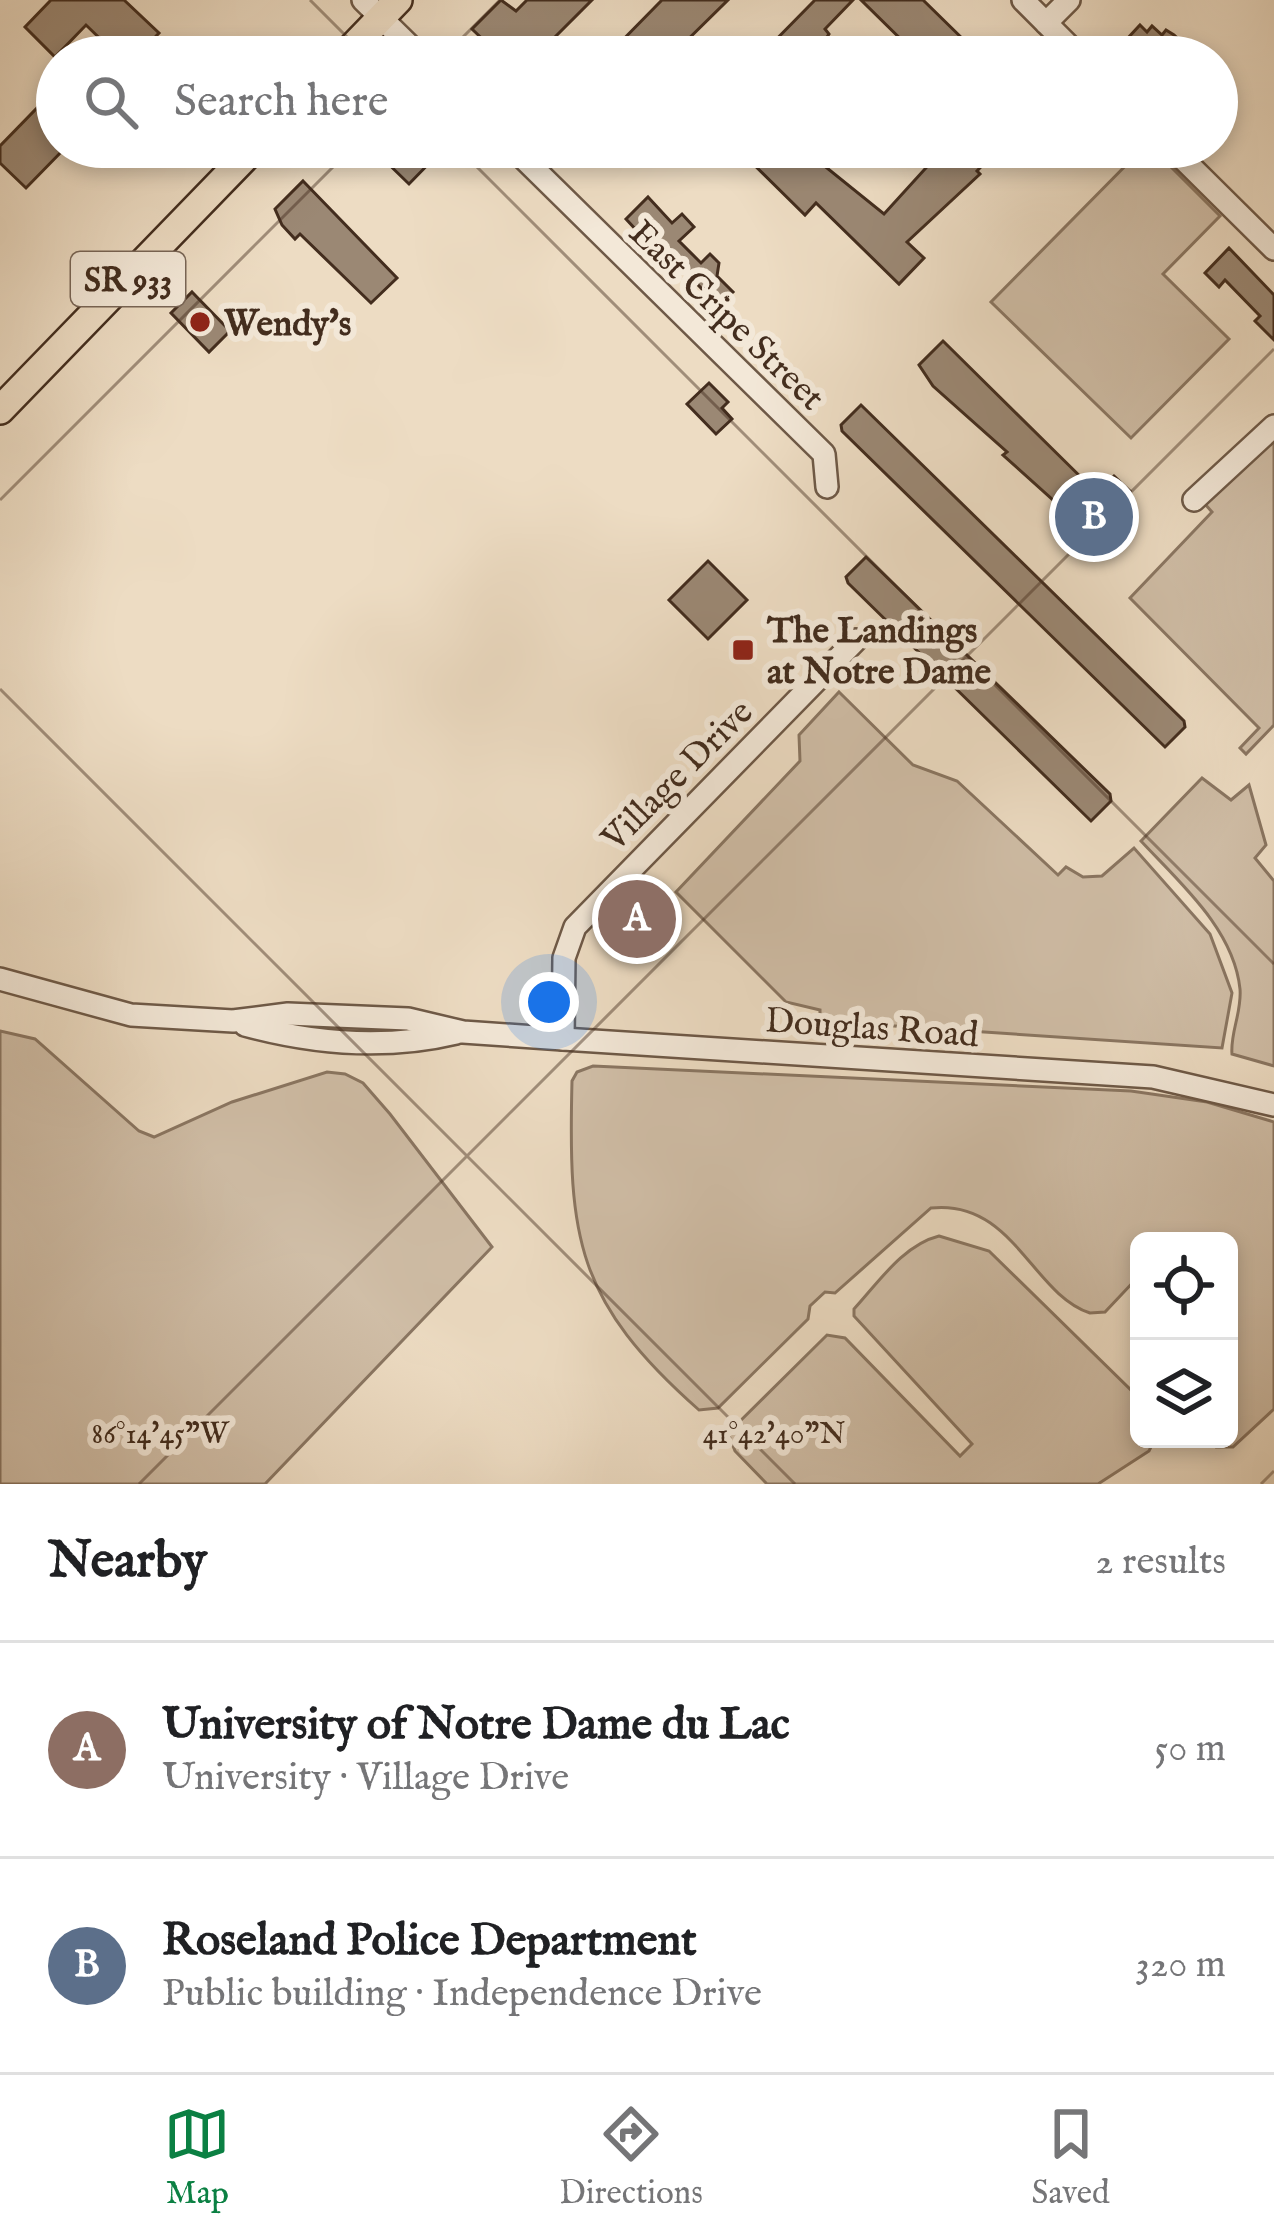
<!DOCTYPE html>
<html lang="en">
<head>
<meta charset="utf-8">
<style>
  :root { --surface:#fff; --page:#f2f2f2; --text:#202124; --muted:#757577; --line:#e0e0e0; --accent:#0b8043 }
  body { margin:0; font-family:"IM FELL English",serif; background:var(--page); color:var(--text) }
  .controls { position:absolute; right:36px; bottom:36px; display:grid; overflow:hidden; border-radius:18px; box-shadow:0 6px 18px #0003 }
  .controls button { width:108px; height:108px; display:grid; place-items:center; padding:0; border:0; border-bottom:3px solid var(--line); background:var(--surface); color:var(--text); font:60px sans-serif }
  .you { position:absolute; left:549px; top:1002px; width:42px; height:42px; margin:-30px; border:9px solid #fff; border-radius:50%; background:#1a73e8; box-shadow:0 0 0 18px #1a73e833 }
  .badge { display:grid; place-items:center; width:78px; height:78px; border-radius:50%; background:var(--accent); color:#fff; font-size:39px; font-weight:700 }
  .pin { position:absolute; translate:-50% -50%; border:6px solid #fff; box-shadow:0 3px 12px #0006 }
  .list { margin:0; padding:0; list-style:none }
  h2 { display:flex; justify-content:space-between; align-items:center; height:156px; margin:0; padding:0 48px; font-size:51px }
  h2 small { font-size:39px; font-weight:400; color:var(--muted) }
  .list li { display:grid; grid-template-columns:78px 1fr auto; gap:36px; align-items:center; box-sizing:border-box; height:216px; padding:0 48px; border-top:3px solid var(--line) }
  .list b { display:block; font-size:45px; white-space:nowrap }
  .list p { margin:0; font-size:39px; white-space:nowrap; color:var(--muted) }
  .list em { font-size:39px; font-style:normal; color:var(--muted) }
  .icon { flex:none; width:66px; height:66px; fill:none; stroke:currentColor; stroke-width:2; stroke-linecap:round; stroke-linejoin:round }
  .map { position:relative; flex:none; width:1274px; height:1484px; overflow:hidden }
  .search { position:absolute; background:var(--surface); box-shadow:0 6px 18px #0003; left:36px; right:36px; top:36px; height:132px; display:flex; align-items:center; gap:30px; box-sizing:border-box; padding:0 42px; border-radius:66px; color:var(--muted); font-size:45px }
  .sheet { height:588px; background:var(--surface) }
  nav { display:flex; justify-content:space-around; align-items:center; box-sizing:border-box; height:168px; border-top:3px solid var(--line); background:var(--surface); font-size:33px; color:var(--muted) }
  nav a { display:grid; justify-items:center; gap:6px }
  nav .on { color:var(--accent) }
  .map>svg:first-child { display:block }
  .green { fill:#d0bea7; stroke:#8a7662; stroke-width:3 }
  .building { fill:#9b8874; stroke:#432d1e; stroke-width:3 }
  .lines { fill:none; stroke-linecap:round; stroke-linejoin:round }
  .minor-casing { stroke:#6e5947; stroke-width:26 }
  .major-casing { stroke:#432d1e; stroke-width:32 }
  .minor { stroke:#f3e8d8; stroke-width:21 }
  .major { stroke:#eddcc3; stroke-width:27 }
  .ticks { fill:none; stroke:#432d1e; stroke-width:3; stroke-opacity:0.45 }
  .poi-dot { fill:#8f2418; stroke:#f3e8d8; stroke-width:4.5 }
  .labels { text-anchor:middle; stroke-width:12; stroke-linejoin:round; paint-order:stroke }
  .shield { fill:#f3e8d8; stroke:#786556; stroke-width:3 }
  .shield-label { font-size:33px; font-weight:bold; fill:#432d1e }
  .street-label { font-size:36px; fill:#432d1e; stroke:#f3e8d8 }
  .poi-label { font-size:36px; font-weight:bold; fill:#432d1e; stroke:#f3e8d8; text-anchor:start }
  .ticks-label { font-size:30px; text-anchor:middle; fill:#432d1e; stroke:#f3e8d8; stroke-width:12; stroke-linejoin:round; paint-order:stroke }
</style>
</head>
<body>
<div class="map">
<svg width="1274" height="1484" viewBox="0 0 1274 1484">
  <rect width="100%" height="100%" fill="#eddcc3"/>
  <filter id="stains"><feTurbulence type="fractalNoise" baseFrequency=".00167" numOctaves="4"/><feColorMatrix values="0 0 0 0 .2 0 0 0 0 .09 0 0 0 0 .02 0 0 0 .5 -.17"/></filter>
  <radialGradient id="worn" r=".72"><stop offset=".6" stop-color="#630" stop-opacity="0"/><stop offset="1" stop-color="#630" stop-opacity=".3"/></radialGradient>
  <!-- green -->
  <g class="green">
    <path d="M1144,147h7l69,69 -57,58 66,65 -98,99 -140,-136z"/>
    <path d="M1274,439v286l-28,29 -6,-6 19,-20 -129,-130 82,-86 -7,-8z"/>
    <path d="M839,692l74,73 44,16 101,94 8,-8 17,10 19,-1 32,-28 76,86 22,59 -10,55 -402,-27v-11l-34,-8 -110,-110 124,-131 -1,-26z"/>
    <path d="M1202,778l29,22 18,-15 17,60 -11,13 19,23v185l-42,-12c-2,-21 10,-42 8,-65 -6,-60 -61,-107 -99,-148z"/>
    <path d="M0,1031l35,8 104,92 15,6 78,-35 95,-30 18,2 18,9 27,31 102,133 -227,237h-265z"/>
    <path d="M593,1066l538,25 76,11 67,20v287l-41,38h-17l-9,-8h22v-198h-90v35l-34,36 -15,1c-58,-19 -77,-114 -159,-105l-96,85 -10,-1 -15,14 -2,13 -90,89 -19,2c-123,-109 -131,-171 -127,-329l5,-9z"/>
    <path d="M939,1236l50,15 150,147v41h16l-6,12 -51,33h-331l-32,-33 -7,-18 99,-98 18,3 115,118 12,-12 -118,-128v-7c24,-26 49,-64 85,-73z"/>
  </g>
  <!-- building -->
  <g class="building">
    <path d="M51,0h73l35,33 -23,24h-17l-33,-32 -31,32 -30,-30z"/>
    <path d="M501,0l15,11 11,-11h65l-49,49 8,8h-35l-11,-12 -8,8 -25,-24z"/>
    <path d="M662,0h66l-58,57h-64z"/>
    <path d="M815,0h38l-28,29 4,5 -16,23h-54z"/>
    <path d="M861,0h62l46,45 -11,12h-39z"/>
    <path d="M1140,25l7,7 5,-6 10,9 4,-5 8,5 23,22h-26l-14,-14 -12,13 -18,-17z"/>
    <path d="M38,107l19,19v21h9l-40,41 -26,-25v-17z"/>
    <path d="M371,147h74l-36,37z"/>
    <path d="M736,147h65l83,67 61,-67h55l-23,24 3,3 -73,68 17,16 -25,26 -83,-81 -11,12z"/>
    <path d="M303,181l94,97 -26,25 -71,-69 -5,5 -13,-14 -7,-16z"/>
    <path d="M648,197l24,26 10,-9 12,13 -15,14 22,22 9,-9 9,9 -2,13 16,16 -11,10 -15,-16 -4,4 -60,-62 -5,4 -12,-13z"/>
    <path d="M1229,248l45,47v45l-19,-19 5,-5 -35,-36 -6,7 -14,-14z"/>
    <path d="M192,292l38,39 -21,21 -38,-39z"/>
    <path d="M943,341l154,152 17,-17 16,15 -21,22 9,9 -13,13 10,9 -12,13 -35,-34 5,-5 -70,-63 4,-3 -74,-66 -14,-21z"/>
    <path d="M709,383l19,19 -6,6 10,11 -16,15 -29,-30z"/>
    <path d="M861,405l323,316 1,6 -20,20 -323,-316 -1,-6z"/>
    <path d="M866,557l244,237 1,7 -20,20 -243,-238 -2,-6z"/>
    <path d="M708,561l39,39 -39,39 -39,-39z"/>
  </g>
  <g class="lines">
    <defs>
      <g id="minor">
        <path d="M363,0l58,57"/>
        <path d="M1023,0l57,57"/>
        <path d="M1046,23l23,-23"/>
        <path d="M512,147l312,307 3,33"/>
        <path d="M1171,147l103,102"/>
        <path d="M1194,500l80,-74"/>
        <path d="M0,979l131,36 102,6 55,-7 120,5 55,13 100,7 590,38 121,28"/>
        <path d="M245,1025c70,19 140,25 211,8"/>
        <path d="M563,1039l1,-81 11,-31 281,-287"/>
      </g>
      <g id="major">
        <path d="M343,57l55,-57"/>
        <path d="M0,410l255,-263"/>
      </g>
    </defs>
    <!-- minor casing -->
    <use href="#minor" class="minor-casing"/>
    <!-- major casing -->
    <use href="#major" class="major-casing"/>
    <!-- minor -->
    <use href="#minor" class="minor"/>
    <!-- major -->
    <use href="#major" class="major"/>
  </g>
  <!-- ticks -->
  <path class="ticks" d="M310,0l57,57M443,57l57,-57M457,147l817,817M0,500l353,-353M0,689l795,795M139,1484l1135,-1135M1261,1484l13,-13"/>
  <!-- markers -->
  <g class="poi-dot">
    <circle cx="200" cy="322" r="12"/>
    <rect x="731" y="638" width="24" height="24" rx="6"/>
  </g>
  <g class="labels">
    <!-- shield labels -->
    <rect class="shield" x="71" y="252" width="114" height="54" rx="9"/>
    <g class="shield-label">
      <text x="128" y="291">SR 933</text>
    </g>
    <!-- street labels -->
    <g class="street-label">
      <text transform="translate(728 314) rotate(44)" y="13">East Cripe Street</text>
      <text transform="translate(676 774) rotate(-45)" y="13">Village Drive</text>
      <text transform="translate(872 1026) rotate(4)" y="13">Douglas Road</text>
    </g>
    <!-- poi labels -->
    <g class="poi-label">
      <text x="224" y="335">Wendy's</text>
      <text x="767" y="642">The Landings<tspan x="767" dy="41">at Notre Dame</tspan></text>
    </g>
  </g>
  <g class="ticks-label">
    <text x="160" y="1443">86°14'45"W</text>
    <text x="774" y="1443">41°42'40"N</text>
  </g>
  <rect width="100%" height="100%" filter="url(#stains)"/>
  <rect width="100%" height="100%" fill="url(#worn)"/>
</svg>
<div class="controls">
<button><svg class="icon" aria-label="locate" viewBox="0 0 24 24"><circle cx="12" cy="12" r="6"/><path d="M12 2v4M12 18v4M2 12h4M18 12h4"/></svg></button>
<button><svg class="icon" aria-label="layers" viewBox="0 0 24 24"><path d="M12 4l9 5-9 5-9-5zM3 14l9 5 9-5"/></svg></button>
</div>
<div class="you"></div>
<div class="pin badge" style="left:637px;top:919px;background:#8d6e63">A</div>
<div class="pin badge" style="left:1094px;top:517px;background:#5c6f8a">B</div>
<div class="search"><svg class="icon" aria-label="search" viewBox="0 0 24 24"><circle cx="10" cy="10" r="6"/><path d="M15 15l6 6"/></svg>Search here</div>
</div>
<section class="sheet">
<h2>Nearby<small>2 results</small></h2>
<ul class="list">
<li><span class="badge" style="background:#8d6e63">A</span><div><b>University of Notre Dame du Lac</b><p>University · Village Drive</p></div><em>50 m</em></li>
<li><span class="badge" style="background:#5c6f8a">B</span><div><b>Roseland Police Department</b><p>Public building · Independence Drive</p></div><em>320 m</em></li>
</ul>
</section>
<nav>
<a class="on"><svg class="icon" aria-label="map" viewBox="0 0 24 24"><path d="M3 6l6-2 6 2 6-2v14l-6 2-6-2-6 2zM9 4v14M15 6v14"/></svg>Map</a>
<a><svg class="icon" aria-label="directions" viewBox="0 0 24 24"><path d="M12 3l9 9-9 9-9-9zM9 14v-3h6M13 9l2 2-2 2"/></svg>Directions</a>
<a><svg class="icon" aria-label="saved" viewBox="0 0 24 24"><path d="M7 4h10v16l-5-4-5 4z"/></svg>Saved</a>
</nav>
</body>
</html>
